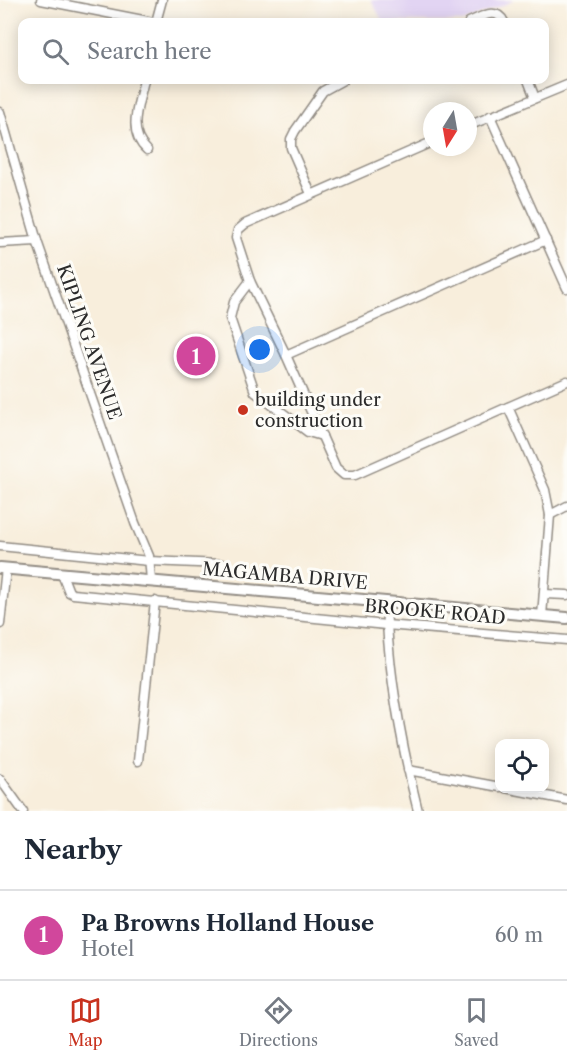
<!DOCTYPE html>
<html lang="en">
<head>
<meta charset="utf-8">
<style>
  :root { --surface:#fff; --page:#f6f6f7; --text:#1f2937; --muted:#747a83; --line:#e0e1e3; --accent:#c8321e }
  body { margin:0; font-family:"Libre Caslon Text",serif; background:var(--page); color:var(--text) }
  .controls { position:absolute; right:18px; bottom:18px; display:grid; overflow:hidden; border-radius:12px; box-shadow:0 3px 15px #0003 }
  .controls button { width:54px; height:54px; display:grid; place-items:center; padding:0; border:0; border-bottom:2px solid var(--line); background:var(--surface); color:var(--text); font:30px sans-serif }
  .compass { position:absolute; left:423px; top:102px; width:54px; height:54px; border-radius:50%; background:var(--surface); box-shadow:0 3px 15px #0003; rotate:191deg }
  .you { position:absolute; left:260px; top:350px; width:21px; height:21px; margin:-15px; border:4px solid #fff; border-radius:50%; background:#1a73e8; box-shadow:0 0 0 9px #1a73e833 }
  .badge { display:grid; place-items:center; width:39px; height:39px; border-radius:50%; background:var(--accent); color:#fff; font-size:20px; font-weight:700 }
  .pin { position:absolute; translate:-50% -50%; border:3px solid #fff; box-shadow:0 2px 6px #0006 }
  .list { margin:0; padding:0; list-style:none }
  h2 { display:flex; justify-content:space-between; align-items:center; height:78px; margin:0; padding:0 24px; font-size:26px }
  h2 small { font-size:20px; font-weight:400; color:var(--muted) }
  .list li { display:grid; grid-template-columns:39px 1fr auto; gap:18px; align-items:center; box-sizing:border-box; height:90px; padding:0 24px; border-top:2px solid var(--line) }
  .list b { display:block; font-size:22px; white-space:nowrap }
  .list p { margin:0; font-size:20px; white-space:nowrap; color:var(--muted) }
  .list em { font-size:20px; font-style:normal; color:var(--muted) }
  .icon { flex:none; width:33px; height:33px; fill:none; stroke:currentColor; stroke-width:2; stroke-linecap:round; stroke-linejoin:round }
  .map { position:relative; flex:none; width:567px; height:811px; overflow:hidden }
  .search { position:absolute; background:var(--surface); box-shadow:0 3px 15px #0003; left:18px; right:18px; top:18px; height:66px; display:flex; align-items:center; gap:15px; box-sizing:border-box; padding:0 21px; border-radius:12px; color:var(--muted); font-size:22px }
  .sheet { height:168px; background:var(--surface) }
  nav { display:flex; justify-content:space-around; align-items:center; box-sizing:border-box; height:84px; border-top:2px solid var(--line); background:var(--surface); font-size:16px; color:var(--muted) }
  nav a { display:grid; justify-items:center; gap:3px }
  nav .on { color:var(--accent) }
  .map>svg:first-child { display:block }
  .built { fill:#e2d4f3 }
  .lines { fill:none; stroke-linecap:round; stroke-linejoin:round }
  .minor-casing { stroke:#928c84; stroke-width:11 }
  .tertiary-casing { stroke:#928c84; stroke-width:14 }
  .minor { stroke:#fff; stroke-width:8 }
  .tertiary { stroke:#fff; stroke-width:10 }
  .poi-dot { fill:#c8321e; stroke:#fdfcf7; stroke-width:2 }
  .labels { text-anchor:middle; stroke-width:6; stroke-linejoin:round; paint-order:stroke }
  .street-label { font-size:18px; fill:#2b2b2b; stroke:#fdfcf7 }
  .poi-label { font-size:18px; fill:#2b2b2b; stroke:#fdfcf7; text-anchor:start }
</style>
</head>
<body>
<div class="map">
<svg width="567" height="811" viewBox="0 0 567 811">
  <rect width="100%" height="100%" fill="#fdfcf7"/>
  <filter id="ink" filterUnits="userSpaceOnUse"><feTurbulence type="fractalNoise" baseFrequency=".0167" numOctaves="2"/><feDisplacementMap in="SourceGraphic" scale="12" xChannelSelector="R" yChannelSelector="G"/><feConvolveMatrix kernelMatrix="1 2 1 2 8 2 1 2 1" color-interpolation-filters="sRGB"/></filter>
  <filter id="wash" filterUnits="userSpaceOnUse"><feTurbulence type="fractalNoise" baseFrequency=".008" numOctaves="4" result="noise"/><feDisplacementMap in="SourceGraphic" scale="24" xChannelSelector="R" yChannelSelector="G"/><feGaussianBlur stdDeviation="1.35" result="paint"/><feColorMatrix in="noise" values="0 0 0 0 0 0 0 0 0 0 0 0 0 0 0 0 0 1.4 0 .05"/><feComposite in="paint" operator="in"/></filter>
  <g filter="url(#wash)">
    <rect width="100%" height="100%" fill="#f8eedc"/>
    <!-- built -->
    <path class="built" d="M371,0h144l-52,22h-80z"/>
  </g>
  <g filter="url(#ink)">
    <g class="lines">
      <defs>
        <g id="minor">
          <path d="M41,0l112,22"/>
          <path d="M156,22l6,-22"/>
          <path d="M469,22c12,-5 28,-16 35,0"/>
          <path d="M144,80c-5,24 -18,51 3,70"/>
          <path d="M528,80l7,18"/>
          <path d="M0,112l37,129 98,282 14,33 2,25"/>
          <path d="M490,116l77,172"/>
          <path d="M468,126l99,-41"/>
          <path d="M432,142l-187,82 -7,6 -2,8 14,43 36,74 50,113 8,7h11l153,-68 37,83 5,25 -8,101"/>
          <path d="M311,194l-20,-46v-9l4,-8 28,-40 20,-11"/>
          <path d="M0,243l37,-2"/>
          <path d="M250,281l-16,21 -4,16 25,74 53,40 14,4"/>
          <path d="M286,355l260,-115"/>
          <path d="M508,407l59,-26"/>
          <path d="M550,515l17,-9"/>
          <path d="M0,546l149,15 73,3"/>
          <path d="M62,574l7,18 4,2 313,31 181,15"/>
          <path d="M544,594l23,1"/>
          <path d="M386,602c2,71 15,141 32,209"/>
          <path d="M0,624l6,-56"/>
          <path d="M138,761l17,-160"/>
          <path d="M408,770l92,17"/>
          <path d="M0,779l23,32"/>
          <path d="M505,788l62,12"/>
        </g>
        <path id="tertiary" d="M0,568l567,50"/>
      </defs>
      <!-- minor casing -->
      <use href="#minor" class="minor-casing"/>
      <!-- tertiary casing -->
      <use href="#tertiary" class="tertiary-casing"/>
      <!-- minor -->
      <use href="#minor" class="minor"/>
      <!-- tertiary -->
      <use href="#tertiary" class="tertiary"/>
    </g>
  </g>
  <!-- markers -->
  <circle class="poi-dot" cx="243" cy="410" r="6"/>
  <g class="labels">
    <!-- street labels -->
    <g class="street-label">
      <text transform="translate(89 342) rotate(71)" y="6">KIPLING AVENUE</text>
      <text transform="translate(285 576) rotate(5)" y="6">MAGAMBA DRIVE</text>
      <text transform="translate(435 612) rotate(5)" y="6">BROOKE ROAD</text>
    </g>
    <!-- poi labels -->
    <g class="poi-label">
      <text x="255" y="406">building under<tspan x="255" dy="21">construction</tspan></text>
    </g>
  </g>
</svg>
<div class="controls">
<button><svg class="icon" aria-label="locate" viewBox="0 0 24 24"><circle cx="12" cy="12" r="6"/><path d="M12 2v4M12 18v4M2 12h4M18 12h4"/></svg></button>
</div>
<svg class="compass" viewBox="-18 -18 36 36"><path d="M0-13l5 13h-10z" fill="#e53935"/><path d="M0 13l5-13h-10z" fill="#747a83"/></svg>
<div class="you"></div>
<div class="pin badge" style="left:196px;top:356px;background:#d1479c">1</div>
<div class="search"><svg class="icon" aria-label="search" viewBox="0 0 24 24"><circle cx="10" cy="10" r="6"/><path d="M15 15l6 6"/></svg>Search here</div>
</div>
<section class="sheet">
<h2>Nearby<small></small></h2>
<ul class="list">
<li><span class="badge" style="background:#d1479c">1</span><div><b>Pa Browns Holland House</b><p>Hotel</p></div><em>60 m</em></li>
</ul>
</section>
<nav>
<a class="on"><svg class="icon" aria-label="map" viewBox="0 0 24 24"><path d="M3 6l6-2 6 2 6-2v14l-6 2-6-2-6 2zM9 4v14M15 6v14"/></svg>Map</a>
<a><svg class="icon" aria-label="directions" viewBox="0 0 24 24"><path d="M12 3l9 9-9 9-9-9zM9 14v-3h6M13 9l2 2-2 2"/></svg>Directions</a>
<a><svg class="icon" aria-label="saved" viewBox="0 0 24 24"><path d="M7 4h10v16l-5-4-5 4z"/></svg>Saved</a>
</nav>
</body>
</html>
